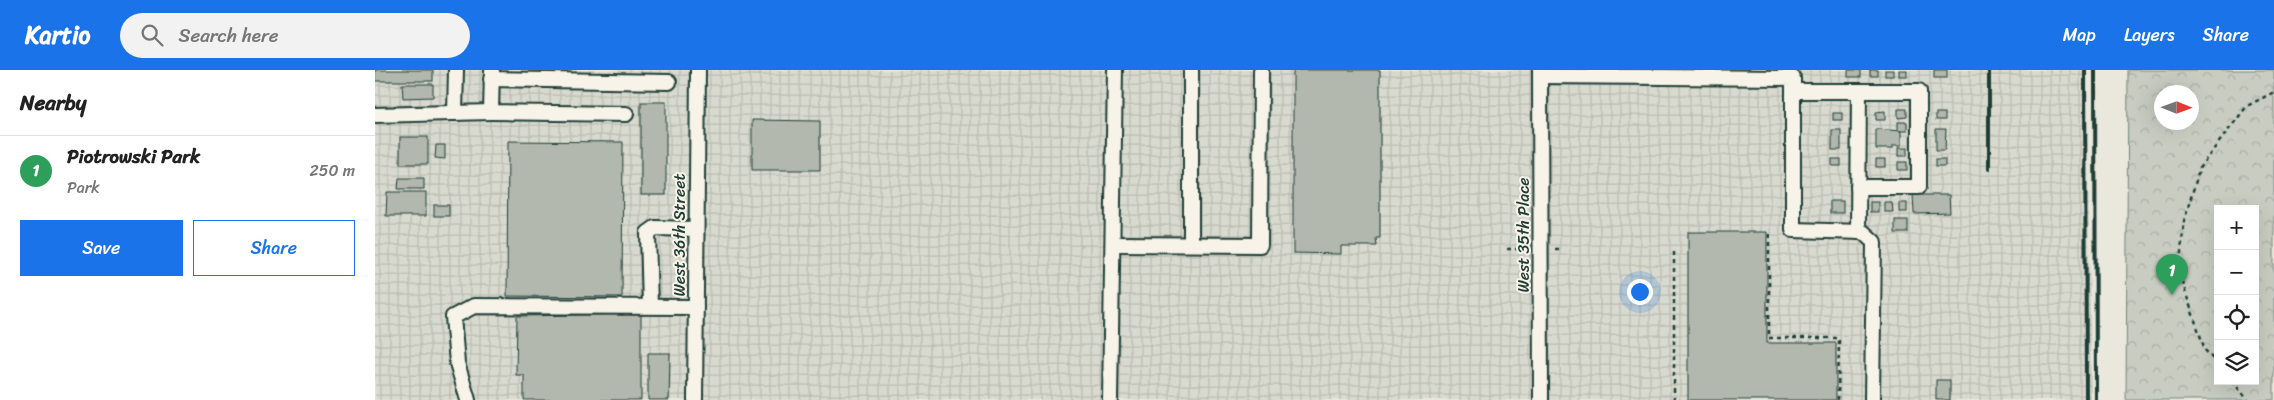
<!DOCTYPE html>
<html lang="en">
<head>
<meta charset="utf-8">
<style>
  :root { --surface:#fff; --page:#f2f2f2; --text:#222; --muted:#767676; --line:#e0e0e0; --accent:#1a73e8 }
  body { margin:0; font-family:Sriracha,sans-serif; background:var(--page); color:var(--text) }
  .controls { position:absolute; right:15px; bottom:15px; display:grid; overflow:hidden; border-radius:0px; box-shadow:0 5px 20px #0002 }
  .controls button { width:45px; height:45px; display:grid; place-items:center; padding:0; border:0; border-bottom:1px solid var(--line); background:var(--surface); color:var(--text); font:25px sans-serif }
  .compass { position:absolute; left:1779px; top:15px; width:45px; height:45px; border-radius:50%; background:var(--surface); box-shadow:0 5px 20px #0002; rotate:91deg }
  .you { position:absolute; left:1264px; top:221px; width:18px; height:18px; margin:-12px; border:4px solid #fff; border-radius:50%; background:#1a73e8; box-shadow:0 0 0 8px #1a73e833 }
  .badge { display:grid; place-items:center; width:32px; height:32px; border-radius:50%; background:var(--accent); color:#fff; font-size:16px; font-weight:700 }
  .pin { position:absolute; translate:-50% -41px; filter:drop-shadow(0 1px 2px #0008) }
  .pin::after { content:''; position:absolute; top:26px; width:18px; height:15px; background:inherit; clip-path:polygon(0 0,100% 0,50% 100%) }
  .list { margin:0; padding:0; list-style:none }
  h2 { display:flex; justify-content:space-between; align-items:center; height:65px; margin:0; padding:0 20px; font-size:21px }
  h2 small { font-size:16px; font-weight:400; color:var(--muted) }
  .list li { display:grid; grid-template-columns:32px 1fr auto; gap:15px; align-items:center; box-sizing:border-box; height:70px; padding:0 20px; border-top:1px solid var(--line) }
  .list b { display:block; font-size:19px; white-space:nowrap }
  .list p { margin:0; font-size:16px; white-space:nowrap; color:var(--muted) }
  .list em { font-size:16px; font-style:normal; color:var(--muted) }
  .actions { display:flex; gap:10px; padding:15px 20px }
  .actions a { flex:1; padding:11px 0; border:1px solid var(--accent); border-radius:0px; text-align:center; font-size:18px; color:var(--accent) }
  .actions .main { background:var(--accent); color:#fff }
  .icon { flex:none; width:28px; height:28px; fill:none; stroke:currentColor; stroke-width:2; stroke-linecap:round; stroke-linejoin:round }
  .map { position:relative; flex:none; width:1899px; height:330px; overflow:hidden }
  header { display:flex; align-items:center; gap:30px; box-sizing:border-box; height:70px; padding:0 25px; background:var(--accent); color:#fff }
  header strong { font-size:24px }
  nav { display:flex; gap:28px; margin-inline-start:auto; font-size:18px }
  .search { width:350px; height:45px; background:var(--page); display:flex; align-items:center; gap:12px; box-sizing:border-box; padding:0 18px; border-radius:28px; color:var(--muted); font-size:19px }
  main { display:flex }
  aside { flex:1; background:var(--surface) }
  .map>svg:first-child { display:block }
  .industrial { fill:url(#industrial-grid) }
  .park { fill:url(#park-crowns); stroke:#74847a; fill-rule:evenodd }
  .building { fill:#b2b8ae; stroke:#1f3d34 }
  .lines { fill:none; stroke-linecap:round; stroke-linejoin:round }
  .minor-casing { stroke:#1f3d34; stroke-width:18 }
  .path { stroke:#1f3d34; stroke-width:2.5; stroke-dasharray:4 4; stroke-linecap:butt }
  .minor { stroke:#f7f3e8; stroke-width:14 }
  .rail { stroke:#1f3d34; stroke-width:4 }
  .labels { text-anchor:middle; stroke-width:4; stroke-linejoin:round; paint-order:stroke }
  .street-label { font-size:16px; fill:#1f3d34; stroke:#f7f3e8 }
</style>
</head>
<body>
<header>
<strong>Kartio</strong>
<div class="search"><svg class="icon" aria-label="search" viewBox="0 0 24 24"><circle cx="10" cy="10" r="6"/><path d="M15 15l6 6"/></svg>Search here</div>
<nav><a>Map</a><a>Layers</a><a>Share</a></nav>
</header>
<main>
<aside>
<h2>Nearby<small></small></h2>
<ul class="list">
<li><span class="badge" style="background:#2e9e5b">1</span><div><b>Piotrowski Park</b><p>Park</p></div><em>250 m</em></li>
</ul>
<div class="actions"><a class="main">Save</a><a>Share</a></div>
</aside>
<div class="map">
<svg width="1899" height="330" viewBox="0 0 1899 330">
  <defs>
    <pattern id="industrial-grid" width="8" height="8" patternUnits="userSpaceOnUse" patternTransform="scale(1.25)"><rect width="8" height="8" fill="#d9dacf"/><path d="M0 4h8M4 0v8" fill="none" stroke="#babcb2"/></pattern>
    <pattern id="park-crowns" width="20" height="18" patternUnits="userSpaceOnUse" patternTransform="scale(1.25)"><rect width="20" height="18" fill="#c8ccc1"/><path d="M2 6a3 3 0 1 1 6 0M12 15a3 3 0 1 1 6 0" fill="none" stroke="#abb0a6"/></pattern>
  </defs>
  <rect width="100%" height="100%" fill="#eae8dd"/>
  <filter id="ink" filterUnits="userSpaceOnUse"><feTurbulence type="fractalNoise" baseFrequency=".02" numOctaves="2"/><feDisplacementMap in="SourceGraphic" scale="10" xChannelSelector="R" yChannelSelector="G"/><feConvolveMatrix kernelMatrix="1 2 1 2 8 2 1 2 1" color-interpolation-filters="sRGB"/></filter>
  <g filter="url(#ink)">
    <!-- industrial -->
    <path class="industrial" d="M0,0h1712l4,330h-1716z"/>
    <!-- park -->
    <path class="park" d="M1753,0h146v330h-148zM1786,22h30v30h-30zM1843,139h37v172h-37z"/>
    <!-- building -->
    <g class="building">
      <rect x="0" y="0" width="58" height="11"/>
      <path d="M918,0h87v168h-4l1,8h-36v8l-48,-1z"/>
      <rect x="1473" y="0" width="13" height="7"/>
      <rect x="1495" y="0" width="8" height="6"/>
      <rect x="1510" y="0" width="8" height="6"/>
      <rect x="1524" y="0" width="8" height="6"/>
      <rect x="1559" y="0" width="13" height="8"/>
      <path d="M27,14h31v13l-30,1z"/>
      <rect x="266" y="32" width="25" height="93"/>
      <path d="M1523,39h9v8l-9,1z"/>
      <path d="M1510,41v9h-9v-8z"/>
      <rect x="1458" y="43" width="9" height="7"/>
      <rect x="1561" y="43" width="9" height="7"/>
      <path d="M377,50l68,1v49h-68z"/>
      <rect x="1523" y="52" width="9" height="9"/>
      <path d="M1501,59l25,2v15h-8v3h-17z"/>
      <path d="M1561,59h10l-1,21h-9z"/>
      <rect x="1457" y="60" width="9" height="20"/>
      <rect x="25" y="67" width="28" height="27"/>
      <path d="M133,71l115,1 -1,155 -115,-1z"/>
      <path d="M61,75h9v14l-10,-1z"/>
      <rect x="1523" y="78" width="9" height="8"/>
      <rect x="1457" y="89" width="9" height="7"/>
      <rect x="1501" y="89" width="9" height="8"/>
      <rect x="1561" y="89" width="9" height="7"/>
      <rect x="1523" y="92" width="9" height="8"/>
      <path d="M24,108h25v11h-26z"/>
      <path d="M12,122h39v24h-40z"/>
      <path d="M1538,125h36l1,18 -36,1z"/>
      <rect x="1455" y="131" width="13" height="12"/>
      <rect x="1495" y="132" width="8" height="10"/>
      <path d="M1509,132h8l1,10h-9z"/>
      <rect x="1524" y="133" width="8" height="9"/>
      <rect x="59" y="135" width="15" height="11"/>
      <rect x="1520" y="150" width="13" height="13"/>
      <path d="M1313,162h79v111h69v57h-148z"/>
      <path d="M266,244v86h-117v-25h-8l1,-59z"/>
      <path d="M273,283h22l-1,47h-21z"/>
      <rect x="1561" y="310" width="14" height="20"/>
    </g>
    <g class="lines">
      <defs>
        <g id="minor">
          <path d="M1165,0l1,330"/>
          <path d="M117,1l-1,41 135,2"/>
          <path d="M1165,6l253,2v152l70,2 11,10 -2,158"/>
          <path d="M116,9l178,3"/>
          <path d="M1418,21h66l-1,141"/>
          <path d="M80,43l1,-43"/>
          <path d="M0,45l116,-3"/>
          <path d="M1483,117h61v-96h-60"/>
          <path d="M738,174l147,1 1,-175"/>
          <path d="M816,174v-174"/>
          <path d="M275,236l-2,-73 7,-5 41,1"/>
          <path d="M93,330l-11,-37 -4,-46 21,-11 222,1"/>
          <path d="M320,330l3,-330"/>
          <path d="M735,330l5,-330"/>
        </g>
      </defs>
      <!-- minor casing -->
      <use href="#minor" class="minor-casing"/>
      <!-- path -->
      <g class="path">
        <path d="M1394,164v104h70l-1,62"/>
        <path d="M1132,179h16"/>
        <path d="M1180,179h8"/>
        <path d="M1843,295l-13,-15 -26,-77 5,-52 16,-54 47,-61 27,-14"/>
        <path d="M1857,311l16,19"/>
        <path d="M1299,330v-151"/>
      </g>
      <!-- minor -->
      <use href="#minor" class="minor"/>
      <!-- rail -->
      <g class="rail">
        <path d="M1614,0v99"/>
        <path d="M1710,0l1,330"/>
        <path d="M1720,0l1,330"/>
      </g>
    </g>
  </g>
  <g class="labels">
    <!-- street labels -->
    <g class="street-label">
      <text transform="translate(304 165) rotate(-90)" y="6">West 36th Street</text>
      <text transform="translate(1148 165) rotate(-90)" y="6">West 35th Place</text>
    </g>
  </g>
</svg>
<div class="controls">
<button>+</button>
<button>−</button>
<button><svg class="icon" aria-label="locate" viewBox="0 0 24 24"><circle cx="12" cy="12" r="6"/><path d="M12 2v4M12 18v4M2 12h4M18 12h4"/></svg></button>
<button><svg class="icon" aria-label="layers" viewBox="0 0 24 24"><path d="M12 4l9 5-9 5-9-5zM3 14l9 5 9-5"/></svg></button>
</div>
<svg class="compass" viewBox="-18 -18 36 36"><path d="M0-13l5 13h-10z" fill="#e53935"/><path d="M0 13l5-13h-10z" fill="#767676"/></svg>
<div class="you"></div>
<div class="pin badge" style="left:1797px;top:225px;background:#2e9e5b">1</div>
</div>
</main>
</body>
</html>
